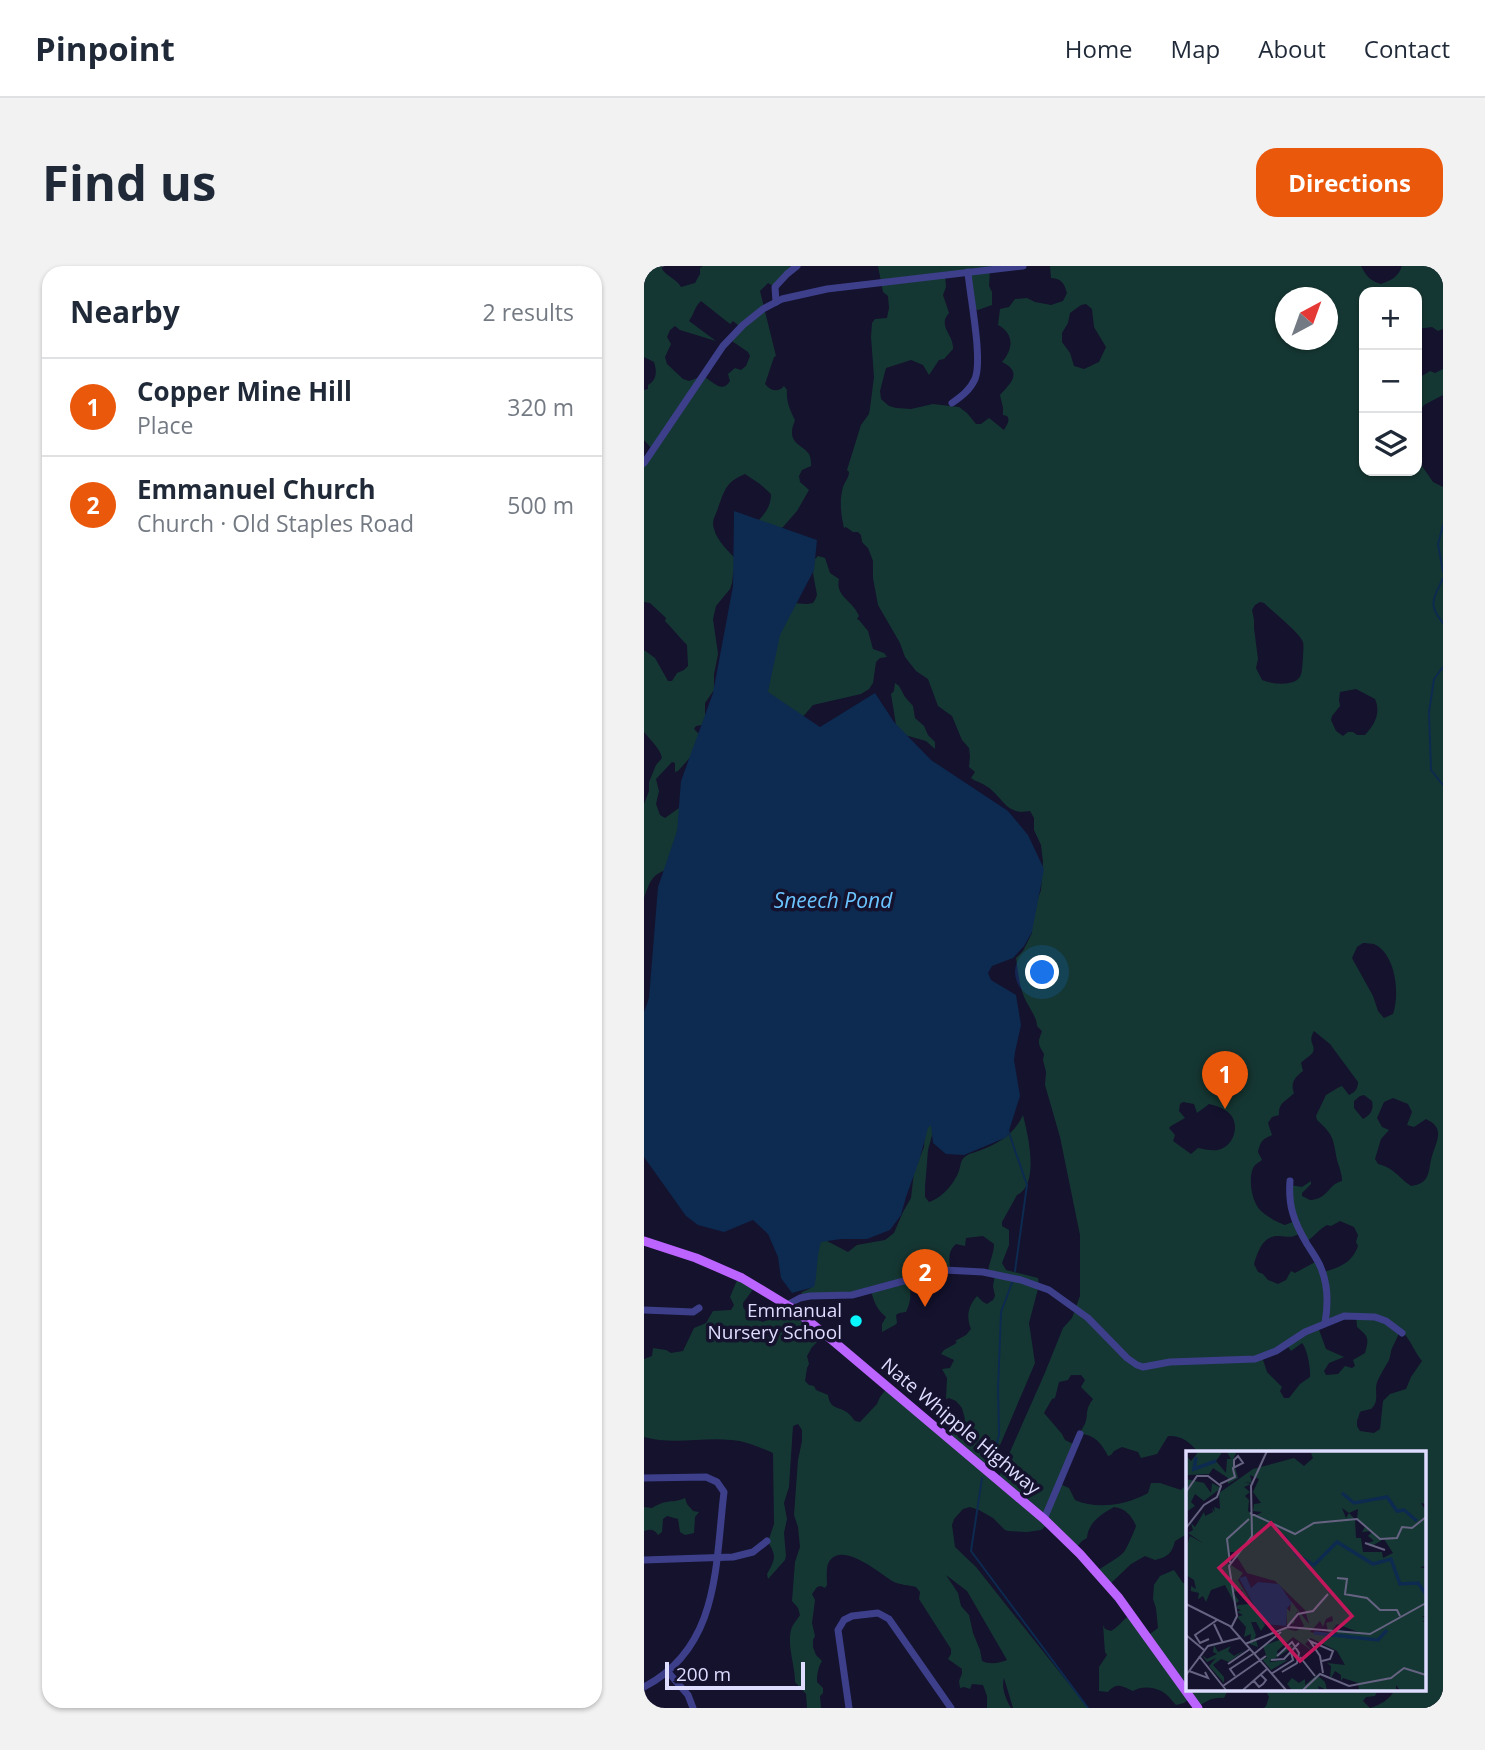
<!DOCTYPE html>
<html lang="en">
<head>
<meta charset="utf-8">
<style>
  :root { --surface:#fff; --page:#f2f2f3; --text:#1f2937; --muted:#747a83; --line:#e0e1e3; --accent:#ea580c }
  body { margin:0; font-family:"Open Sans",sans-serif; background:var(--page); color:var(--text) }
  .controls { position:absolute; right:21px; top:21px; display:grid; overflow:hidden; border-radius:14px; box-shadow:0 2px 5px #0004 }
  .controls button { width:63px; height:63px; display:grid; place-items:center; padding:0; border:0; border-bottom:2px solid var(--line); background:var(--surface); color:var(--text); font:35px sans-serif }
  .compass { position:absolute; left:631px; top:21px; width:63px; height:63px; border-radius:50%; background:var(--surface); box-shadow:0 2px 5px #0004; rotate:41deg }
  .scale { position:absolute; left:21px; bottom:18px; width:140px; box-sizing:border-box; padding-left:7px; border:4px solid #dfddff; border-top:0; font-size:19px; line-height:24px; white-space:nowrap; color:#dfddff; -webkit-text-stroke:5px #14122d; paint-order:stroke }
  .you { position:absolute; left:399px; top:707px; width:24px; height:24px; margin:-18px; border:5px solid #fff; border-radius:50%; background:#1a73e8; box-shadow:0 0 0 10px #1a73e833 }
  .badge { display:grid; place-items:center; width:46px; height:46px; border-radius:50%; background:var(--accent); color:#fff; font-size:23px; font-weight:700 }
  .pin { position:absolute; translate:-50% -58px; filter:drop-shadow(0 2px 4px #0008) }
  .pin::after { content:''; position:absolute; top:37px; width:24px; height:21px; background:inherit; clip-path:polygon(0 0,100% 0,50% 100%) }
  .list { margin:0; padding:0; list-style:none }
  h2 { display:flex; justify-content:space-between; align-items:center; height:91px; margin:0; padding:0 28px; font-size:30px }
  h2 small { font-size:23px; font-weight:400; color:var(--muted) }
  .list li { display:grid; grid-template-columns:46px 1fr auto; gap:21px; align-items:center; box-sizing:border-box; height:98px; padding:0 28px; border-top:2px solid var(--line) }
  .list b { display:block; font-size:26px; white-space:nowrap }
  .list p { margin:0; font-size:23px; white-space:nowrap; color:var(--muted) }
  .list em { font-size:23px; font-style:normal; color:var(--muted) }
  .icon { flex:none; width:38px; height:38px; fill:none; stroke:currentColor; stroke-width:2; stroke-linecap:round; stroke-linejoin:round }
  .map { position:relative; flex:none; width:799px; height:1442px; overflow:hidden; border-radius:21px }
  header { display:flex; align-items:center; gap:42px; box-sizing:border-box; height:98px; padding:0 35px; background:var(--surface); border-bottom:2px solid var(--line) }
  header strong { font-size:33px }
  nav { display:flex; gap:38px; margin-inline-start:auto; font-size:24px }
  .intro { display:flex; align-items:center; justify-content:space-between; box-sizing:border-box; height:168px; padding:0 42px }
  h1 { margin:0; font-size:49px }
  .button { padding:18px 32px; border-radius:21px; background:var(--accent); color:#fff; font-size:24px; font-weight:700 }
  main { display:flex; gap:42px; padding:0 42px }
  aside { flex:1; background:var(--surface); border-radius:21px; box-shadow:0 2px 5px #0004 }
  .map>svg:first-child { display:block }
  .green { fill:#153733; fill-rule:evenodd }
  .water { fill:#0d2a50 }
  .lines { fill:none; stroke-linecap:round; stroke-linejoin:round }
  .stream { stroke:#0d2a50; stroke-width:2 }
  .minor { stroke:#3d3f8b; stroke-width:7 }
  .major { stroke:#bb64ff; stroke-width:9 }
  .poi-dot { fill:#09f6ff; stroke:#14122d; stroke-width:2.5 }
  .labels { text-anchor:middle; stroke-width:7; stroke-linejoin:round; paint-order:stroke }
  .poi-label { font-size:19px; fill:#dfddff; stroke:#14122d; text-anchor:end }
  .street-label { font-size:19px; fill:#dfddff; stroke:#14122d }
  .water-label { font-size:21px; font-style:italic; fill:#6bc4ff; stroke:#14122d }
  .inset-river { fill:none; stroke:#0d2a50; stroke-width:3.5 }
  .inset-road { fill:none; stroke:#656381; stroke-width:2 }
  .view { fill:#c2185b; fill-opacity:0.15; stroke:#c2185b; stroke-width:3.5 }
  .inset-edge { fill:none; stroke:#dfddff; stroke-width:3.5 }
</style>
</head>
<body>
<header>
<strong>Pinpoint</strong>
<nav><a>Home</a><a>Map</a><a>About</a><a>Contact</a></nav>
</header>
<div class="intro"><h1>Find us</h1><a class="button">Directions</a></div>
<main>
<aside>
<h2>Nearby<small>2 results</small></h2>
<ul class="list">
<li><span class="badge">1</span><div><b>Copper Mine Hill</b><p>Place</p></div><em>320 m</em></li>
<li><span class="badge">2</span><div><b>Emmanuel Church</b><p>Church · Old Staples Road</p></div><em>500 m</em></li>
</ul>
</aside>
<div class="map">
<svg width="799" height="1442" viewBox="0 0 799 1442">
  <rect width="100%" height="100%" fill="#14122d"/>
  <!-- green -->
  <g class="green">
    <path d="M0,0h18v3c5,8 15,10 19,18l14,-4 5,-9v-6l3,-2h93l-21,21 -7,-4 -8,8 16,65 -2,1 -9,27c6,7 13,9 19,2l3,4c-1,11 3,20 8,30 -1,4 -3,7 -3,11 -1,13 12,15 17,23 2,4 2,8 2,12l-9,4 -3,6 1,6 9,8 -12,21 -14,16 -9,6 -16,-12c8,-9 13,-15 13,-27l-11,-10 -15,-10c-19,8 -20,15 -27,34 -2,7 -7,13 -4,21 3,12 15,23 24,32l-5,12 -1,10 -2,6 -14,17 -3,13 5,35 -4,20v16l-9,13v17l-3,5 -6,1 -2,3 9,9v5l-25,28 -3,1v-9l-3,-1 -16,17 3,12 -3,13 4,11 5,3 14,-10h3l-13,61c-18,5 -19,13 -25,29v-94l5,-13v-9l7,-17 6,-7c-2,-10 -12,-18 -18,-26v-82l11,8 13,23h4l5,-8 7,-3 4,-4 -1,-21c-8,-8 -14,-16 -22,-24l1,-3 -16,-15 -6,-1v-140l8,-13 -8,-9v-50l4,-1v-4c9,-5 9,-14 6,-23l-10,-5zM57,35l29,23 3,-3 6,5 -10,13 19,13 2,4 -4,10 -5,4 -6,-2 -7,6 2,7c-8,13 -16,1 -27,-5l-14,5 -6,-2 -16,-15 -2,-7 6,-13 -4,-7 3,-7 5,-4 5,4 36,11 -27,-20c5,-7 6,-15 12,-20z"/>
    <path d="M234,0h139l-27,3 -1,17 3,6v13l-14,5 -5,-2 -5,-35 -23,2 1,12 -3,8 6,18c-12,13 5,22 4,36l-9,10 -5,1 -10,15 -6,-10 -12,-5 -25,8 -6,23 1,8 8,7 7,2 15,1 22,-5 26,3 8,6 9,11h5l8,-6 15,12c2,-5 7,-9 3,-14l-4,-1v-7l-3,-13c11,-12 23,-23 2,-33 11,-12 13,-28 -4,-37l2,-16 9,-2 6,-8 12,-1 8,4 16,3 12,-4 4,-8c-3,-10 -5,-14 -16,-15l-1,-12h311c5,10 9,15 20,18 11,-4 17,-7 21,-18h41v63l-5,2 -6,-4 -15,2v-37h-53v179h53v-8l5,3 11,16 10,5v1221h-179l2,-2 3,-9 -4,-8h109l3,3 -2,4 -9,1 -3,4 7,7c10,-3 21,-9 25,-19h29v-237h-226c-8,-10 -17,-17 -30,-16l-11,18 -16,4 -3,-6 -16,-5 -8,4 -3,4 -3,1c-6,-12 -14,-22 -28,-22 1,-4 3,-7 5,-10 4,-10 -1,-13 8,-25l-12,-12 4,-7 -4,-5h-10l-3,5 -9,2 -4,16 -3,1 -8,14 18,21 3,6 10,5 -15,39 9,4 6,12c22,10 52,5 73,-7l3,-10h9l21,7 6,-6v50l-12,7c-3,12 -7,16 -20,19l-10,-4 -14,8 -23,22 -12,-14c8,-7 22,-13 28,-20 2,-2 11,-22 12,-26 -4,-10 -11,-18 -22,-19 -13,7 -26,16 -27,31l-5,3 -7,8 -27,-25 -7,6 -14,2 -19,-1 -3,-1 -12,-12 -14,-8 -9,-3 -7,2 -9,10 -2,6 3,22 21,20 112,141h-75l-9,-30c-3,10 2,21 7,30h-24v-12l-4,-11 -11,-1 -2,5 -6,-2 -4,1 -1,-7 3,-7v-5l-14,-10 3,-5v-5l-32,-50 1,-7 -4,-5c-8,-2 -15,-2 -22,-5 -13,-7 -54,-44 -66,-18 -2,5 -1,15 -1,21l-2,3 -4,-2 -4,1 -5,7 3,6 -3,23 3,13 -2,4v7l3,8 6,6c-4,7 -5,13 -5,21l6,6v5l-3,3 1,12h-14l-1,-14 -11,-12c0,-17 -8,-36 -4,-52 1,-5 6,-10 9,-15l-2,-7 -6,-7 3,-39 5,-15 -2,-20 -4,-12 4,-55 4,-19v-11l-4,-6 -5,2 -3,45 -1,16 -5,16 3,16 -3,14 2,23 -1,4 -17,19 -1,-5c8,-14 10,-18 1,-32l6,-18 -1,-71c-14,-6 -27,-12 -42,-13 -28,-3 -59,5 -87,-3v-78l8,-3 1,-8 13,2 5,3 12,-2 11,-23 12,-5 7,-12 18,-1 3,-5 -4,-8 8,-19 16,10 -11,15v4c4,7 11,12 20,15l4,-2 12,-18 45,33 -12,12 -5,9 2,8 -2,4 -2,13 4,4 5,1 2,4 12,5c2,12 6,11 15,15 5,2 9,7 12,11l5,1 17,-18 3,-7 7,-9 56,46 8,-9c8,2 10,0 14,-6l-3,-11 -6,-7 -7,-3 -3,1 1,-21 -5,-9 8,-1 4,-8 -13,-6 3,-4 11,-6 2,-2 -2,-1 11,-6 5,-6c-5,-12 -3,-23 6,-33l6,6 4,2 6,-4 2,-4 -2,-10 2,-11 -7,-3c1,-10 6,-18 6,-28l-11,-8 -17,2 -1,8 -9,-2c-8,7 -7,15 -6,25l-42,12c4,11 3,21 -2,31l-7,1 -3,2 1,8 -2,2 -13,7v-8l4,-7c-9,-7 -12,-15 -15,-26l-71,6 2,-5 7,-3 4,-3v-30l8,-15 4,-1 23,12 9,-7 28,-5 9,-7 9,-21 8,-14 3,-26 10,-25 1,-18 6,-5 3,4 -6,22 -3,37v10l4,5c13,-4 25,-18 30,-31 2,-6 1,-11 7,-15 4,-3 11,-4 15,-6 19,-7 33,-16 42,-35 5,20 17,69 -6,80l-15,27v4l7,4v15l-7,18 4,7 32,8 1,7 -10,38 6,40 -46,108 9,8 46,-104 19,-47 9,-10 8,-22v-61l-20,-98 -15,-52 1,-13 -3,-12 1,-6c-7,-12 -6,-11 -2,-23l-5,-5c0,-10 -11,-22 -14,-32 -4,-11 -5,-24 -7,-36l7,-7 9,-18v-17l9,-26 2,-28 -2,-17 -7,-15v-12l-4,-7c-25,5 -27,-15 -44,-25 -5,-4 -10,-4 -15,-8l4,-6 -6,-5 1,-11 -1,-8 -7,-8 -10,-24 -14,-10 -10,-27 -12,-8 -11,-14 -5,-14 -22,-38 -5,-27v-17l-5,-13 -6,-6 -1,-7 -3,-3h-5l-7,-5 -2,1c-3,-13 -5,-27 -1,-41 2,-6 6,-9 6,-15l-2,-2 14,-45 8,-11 1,-6 4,-31 -3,-40 1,-14 3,-4 12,-1 2,-10 -1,-12 -5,-4zM642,32h42v42h-42zM442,38l6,5 2,18 12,20 -7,15 -15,7 -10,-3 -4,-13 -8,-11v-9l6,-10 2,-10 11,-8zM616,336l4,1c8,8 36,30 39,39 1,4 0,12 0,16 -1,6 0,17 -5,21 -7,7 -27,5 -36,1l-6,-12 2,-9 -4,-31v-8l-2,-10 3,-5zM712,423l19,10c6,14 0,25 -10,36h-8l-4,-3h-5l-5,4 -7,-5 -5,-11 1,-4 8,-10 -1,-6 1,-8zM719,677c1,0 10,1 11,1 22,10 26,50 19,70l-9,4 -6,-7 -5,-15 -21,-38 5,-11zM670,765l16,13 28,38c0,7 -3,10 -9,13l-7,-9c-6,2 -10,6 -16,9l-10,21 1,4c17,15 16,19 20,40 2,7 5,13 5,21 -14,3 -13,18 -32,19l-8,-4v-3l9,-9v-3l-9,6 -12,-2 5,36 -10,4c-9,-3 -17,-8 -24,-14 -9,-8 -13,-31 -8,-43 2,-4 5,-5 9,-8l-4,-8c3,-11 3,-12 14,-17l-4,-12 4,-6 7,-2c-1,-13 8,-14 15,-22 -4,-10 1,-16 9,-22l-2,-8c3,-4 10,-7 12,-11 3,-8 -6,-9 1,-21zM720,829l8,6c2,8 -1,14 -9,18l-9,-11v-7l6,-5zM749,832l15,6 4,8 -5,13 7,2 12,-8c17,8 13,18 7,34 -6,16 0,30 -22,33 -13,-9 -17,-18 -33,-22l-3,-5 6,-20 8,-9 -7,-3 -5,-9 7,-16zM539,836l11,2 3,9 12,-9c8,2 15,4 21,10 10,11 4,30 -9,35 -7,3 -16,0 -23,-1l-7,6 -18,-13 2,-6 -6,-7 2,-2 14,-8 -6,-7 1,-7zM696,955l14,6 4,8 -2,7 2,4c-6,17 -18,21 -34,26l-7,-11 -22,12 -4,-2 -5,9 -8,4 -10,-4 -5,-6 -5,-2 -4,-8c4,-13 9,-29 25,-28 11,1 12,2 22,-3l6,8c8,-5 12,-12 20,-16l4,1zM712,1050l1,11c12,10 12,11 8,26l-12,7 2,6 -3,2 -7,-2 -7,8 -12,1 -2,-4 5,-8 15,-6 -18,-8 -8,-22zM756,1064c10,7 14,22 22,31l-11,16 -5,12 -16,5 -7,7 -3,28 -6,4 -14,-2 -3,-5v-5l3,-9c2,-1 10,-3 11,-3 9,-8 3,-18 6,-27 3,-7 7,-13 11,-20 3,-5 2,-11 5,-16 3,-6 5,-10 7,-16zM658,1077c5,5 9,26 8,34l-10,7 -11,14h-5l-4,-7 2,-4 -15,-15 -5,-15 25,-12 4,6zM302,1309l21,16 40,69c-7,3 -17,5 -25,1l-2,-11 -7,-17 -4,-18 -8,-9 -3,-13z"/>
    <path d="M799,103v26l-19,10 -7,10v-41l5,2 8,-5 5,2z"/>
    <path d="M174,290l7,2 5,15 9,6c-4,18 14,21 20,37l-2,3 2,1 9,11 5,18 11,4 3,4 -7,1 -4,4 -3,21 -4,6 -8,5 -48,11 -13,15 -51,-44 43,-73 15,1 6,-1 2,-3 2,-5 -4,-22 2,-14z"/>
    <path d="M251,417l4,3 6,11 8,9 2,12 9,8 4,9 7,7v7l-9,-8 -21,-6 -9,-10 -5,-31 3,-3z"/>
    <path d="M41,1232l2,6 6,7 6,1 -4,5 -1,16 -9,2 -5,-3 -2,-13 -11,-3 -4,3 -1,13 -4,3c-4,-6 -7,-6 -14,-4v-24l8,1c16,-10 20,-4 33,-10z"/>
    <path d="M530,1304l9,13 4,1 1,105h38l1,3 -3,6c-11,-1 -18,3 -26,9l-8,-9 -6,5 -8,2c-3,-3 -5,-6 -8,-9 -9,-9 -25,-11 -35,-5 -12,-5 -16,-9 -25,1l-9,-1v-24l8,-12 -2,-3 -2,-27 2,4 6,2c8,-4 11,-11 19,-16l16,22 12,-9 -2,-20 -3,-9 1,-14 6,-9z"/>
  </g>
  <!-- water -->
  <path class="water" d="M90,245l83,29 -3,30 -34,65 -12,57 52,35 55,-34 19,29 37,38 77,51 20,24 16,34 -12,63 -8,14 -11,12 -21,8 -4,7 3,7 25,15 5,30 -6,27 -1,8 6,36 -13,41 -43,18 -18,-1 -13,-11 -2,-18 -3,3 -9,33 -13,36 -5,18 -11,15 -23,9h-26l-20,3c-5,15 -3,30 -7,45l-22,6 -11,-15 -3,-21 -10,-23 -15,-14 -29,12 -26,-7 -12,-9 -42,-59v-145l5,-14 9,-111 19,-56 4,-50 32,-88 20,-107z"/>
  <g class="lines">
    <!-- stream -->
    <g class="stream">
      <path d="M799,259l-5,19 5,28"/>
      <path d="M799,312c-9,20 -16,26 0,45"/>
      <path d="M799,401l-9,12 -5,33 2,58 12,15"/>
      <path d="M364,864l19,55 -12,86"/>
      <path d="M347,1200l8,-31 -1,-48 3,-75 11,-29"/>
      <path d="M338,1212l-11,73 117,157"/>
    </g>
    <!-- minor -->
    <g class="minor">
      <path d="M132,36l-1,-15 12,-13 10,-8"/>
      <path d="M308,137c10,-7 18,-13 23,-24 8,-20 -5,-82 -7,-107"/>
      <path d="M0,197l79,-117 20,-21 20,-16 19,-10 45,-10 196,-23"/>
      <path d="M646,915c-2,25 4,41 17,63 5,8 11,16 14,24 7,17 7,38 4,55"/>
      <path d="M143,1039l13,-7 10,-2 42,-1 92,-25 39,2 38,8 28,10 39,28 39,40 10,7 6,2 27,-5 85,-3 21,-8 29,-19 39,-16 31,1 11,4 16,12"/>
      <path d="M0,1044l49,2 6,-4"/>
      <path d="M0,1212l62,-1 11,5 7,10c-9,74 -4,155 -80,195"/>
      <path d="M400,1253l36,-85"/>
      <path d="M0,1294l89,-3 20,-5 14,-11"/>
      <path d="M24,1406l20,23 5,13"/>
      <path d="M205,1442l-11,-78 6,-10 8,-4 26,-3 11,6 62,89"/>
    </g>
    <!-- major -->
    <path class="major" d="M0,975l52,17 46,20 53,32 37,30 212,179 36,35 39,44 79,110"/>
  </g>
  <!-- markers -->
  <circle class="poi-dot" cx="212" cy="1055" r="7"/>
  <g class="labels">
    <!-- poi labels -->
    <g class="poi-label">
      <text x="198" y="1051">Emmanual<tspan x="198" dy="22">Nursery School</tspan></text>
    </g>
    <!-- street labels -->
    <g class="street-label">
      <text transform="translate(317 1160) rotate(40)" y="7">Nate Whipple Highway</text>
    </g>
    <!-- water labels -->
    <g class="water-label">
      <text x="189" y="642">Sneech Pond</text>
    </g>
  </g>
  <!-- overview -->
  <g transform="translate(542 1185)">
    <rect width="240" height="240" fill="#14122d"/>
    <path d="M13,0h24l-7,10 10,12 1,-14h4l-4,-7 10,-1 -4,9 5,18 -10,6v-6l-15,-10 -4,6 -21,1 -2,4 18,4 7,10 1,-10 9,5 -17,13 -9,-7 -4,8 4,4 -9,6v-57l5,6zM138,0h102v53l-5,-1 5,8v55l-6,1 6,2v47h-4l4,3 -4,3 4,-1v69h-26l-4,-5v5h-37l-1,-7 -15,-5 -2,3v-6l-6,-4 -5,9 1,-14 -4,-3 18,2 -8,-14 -26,-13 -6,6 10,9 -22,-16 -16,14 1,5 13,-11 2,2 -24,15 19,-2 -17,10 -9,-11 5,-1 -4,-12 16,-6 3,-12 14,3 8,-5 -7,-15 -3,12 -7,2 -1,-18 4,5 1,-11 18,23 -4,-14 -30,-29 -28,-8 -13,-21h-4l-2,11 15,10 -5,7 27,45 -4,6 -5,-9h-5l5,13 -3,8 3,-3 2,7 -8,-3 1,-10 -7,3 2,-10 -9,-10 6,-2 -6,-3 4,-2 -5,-2 2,-3 12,-1 -10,-10 3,-4 -10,2 6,9 -4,3 -10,-19 -14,5 -5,12 -3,-6 -5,3 1,-6 -8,-2v-5l5,3 -2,-9 -8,-5v-27l4,-12 13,7 -15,-10 5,-3 -2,-7 4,4 9,-15 1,4 8,-4 -1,-4 3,4 -1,-5 6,2 -1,-16 34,-24 41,-11 10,8 9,-8 -2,-5zM64,24l9,4 -6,13 8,11 -7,1 -1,7 9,1 -7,4 -7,-5 1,-11 -4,-4 5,-4 -6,-5 7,-3 -7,-2 8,1zM156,57l7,5 9,-4 -1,10 8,8 -3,5 11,-1 -5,5 6,5 -7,2 5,3 12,-7 9,14 -10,5 -1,-6h-19l-2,-14h-5l-1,-19 -6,-6 -3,5zM146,165l1,5 -7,2 3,11 8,-10 21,8 -20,-2 -5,7 -23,-5 10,-11 3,6 3,-8zM28,194l4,7 13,-6 -3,5 6,5 11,-6 -16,12 -8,-3 -8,6 11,12v6l-15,-17 7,-8 -9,4 -5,-7 5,4 10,-5 -4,-2zM131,224l8,7 2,8 -9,-4 1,4h-27l-5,-6 5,-6 7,5 6,-4v6z" fill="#153733" fill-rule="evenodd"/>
    <path d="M60,125l5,12 7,-6 21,2 13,19 -5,5 -1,18 -22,-2 -25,-46z" fill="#0d2a50"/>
    <path class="inset-river" d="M10,6l-2,12 22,-8M156,42l12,10 33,-6 10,14 7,-1 13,11M98,85l14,20 16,9 23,-23 36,22 18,-5 9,25 18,-1 8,11M128,182l64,7 9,-10"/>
    <path class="inset-road" d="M34,33l15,-7 -2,-8v-1l1,-1v-7l4,-4 5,7 -10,5M0,41l11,-16h11l13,10 -4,11 -13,8 -18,23M64,62l45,21 19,-11 43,-4 23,20 17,-1 5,-11 10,1 14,-11M179,92l20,7M44,112l-3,-24 22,-20M151,127l10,1 -2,15M158,143l23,4 13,12h17l3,6M0,153l44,22 56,64M28,173l9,19M101,176l11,-13 15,-3 15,-17M45,177l6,-12 -8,-50 23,-30 -1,-50 16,-35M0,184l18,15M23,188l-9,4 -5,-8 22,-15M59,193l43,-17 82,7 56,-31M68,203l27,-22M13,205l27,34M91,205l15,-14 7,11 -2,10 -15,9M114,206l15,19M85,209l13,-1 15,-16M136,210l8,-2 3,-8 -23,-10 10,15 3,17M42,213l22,-15M3,220l19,7 -3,-6M85,223l22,-14 -2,-8M0,224l22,-29 32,-8M49,225l-5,-7 23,-15M68,230l5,6 4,-3 3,-4 -5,-5M37,235l43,-30M57,239l24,-21M117,239l17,-16 29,12 42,-8 13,-10 22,7"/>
    <path class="view" d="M85,72l81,93 -52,45 -81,-93z"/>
    <rect width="240" height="240" class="inset-edge"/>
  </g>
</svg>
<div class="controls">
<button>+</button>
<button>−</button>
<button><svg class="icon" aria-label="layers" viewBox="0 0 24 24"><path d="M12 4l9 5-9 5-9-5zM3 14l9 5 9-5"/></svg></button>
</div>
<svg class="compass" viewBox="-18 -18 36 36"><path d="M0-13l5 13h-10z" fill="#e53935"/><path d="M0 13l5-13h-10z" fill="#747a83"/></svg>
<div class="scale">200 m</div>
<div class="you"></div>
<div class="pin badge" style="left:581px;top:843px">1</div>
<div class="pin badge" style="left:281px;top:1041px">2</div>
</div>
</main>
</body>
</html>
